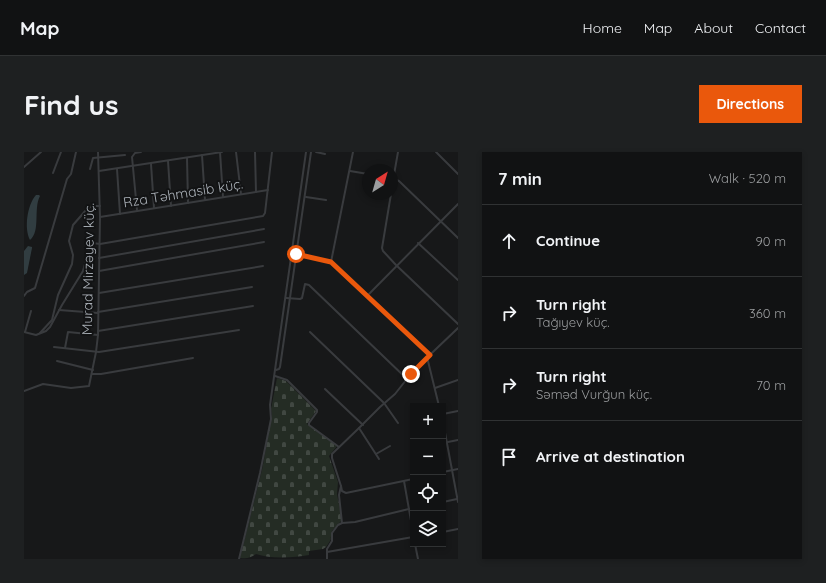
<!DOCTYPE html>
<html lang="en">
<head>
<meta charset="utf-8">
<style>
  :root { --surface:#111213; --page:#1e2021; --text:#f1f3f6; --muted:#9c9ea0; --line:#303233; --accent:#ea580c }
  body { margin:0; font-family:Quicksand,sans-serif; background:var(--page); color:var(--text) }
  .controls { position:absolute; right:12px; bottom:12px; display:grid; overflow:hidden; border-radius:0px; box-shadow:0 2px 6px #0003 }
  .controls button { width:36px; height:36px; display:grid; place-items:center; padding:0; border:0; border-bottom:1px solid var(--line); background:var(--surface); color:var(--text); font:20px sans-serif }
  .compass { position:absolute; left:338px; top:12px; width:36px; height:36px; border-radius:50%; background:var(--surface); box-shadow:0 2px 6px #0003; rotate:37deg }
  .stop { position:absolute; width:12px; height:12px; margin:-9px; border:3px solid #ea580c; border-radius:50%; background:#fff }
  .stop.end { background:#ea580c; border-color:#fff; box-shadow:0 1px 4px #0008 }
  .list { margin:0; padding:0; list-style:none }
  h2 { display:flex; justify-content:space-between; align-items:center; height:52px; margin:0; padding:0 16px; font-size:17px }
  h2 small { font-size:13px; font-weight:400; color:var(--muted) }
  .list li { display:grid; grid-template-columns:26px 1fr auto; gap:12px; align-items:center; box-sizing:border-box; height:72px; padding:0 16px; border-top:1px solid var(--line) }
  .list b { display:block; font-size:15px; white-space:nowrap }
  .list p { margin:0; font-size:13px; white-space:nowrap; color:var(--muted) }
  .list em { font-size:13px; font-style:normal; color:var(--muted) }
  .icon { flex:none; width:22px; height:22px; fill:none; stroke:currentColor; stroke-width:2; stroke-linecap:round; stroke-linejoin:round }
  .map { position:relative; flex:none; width:434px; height:407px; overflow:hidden; border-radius:0px }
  header { display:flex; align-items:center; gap:24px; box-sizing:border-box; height:56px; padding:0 20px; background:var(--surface); border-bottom:1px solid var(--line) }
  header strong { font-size:19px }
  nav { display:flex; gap:22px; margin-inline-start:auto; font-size:14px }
  .intro { display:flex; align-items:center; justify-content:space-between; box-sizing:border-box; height:96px; padding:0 24px }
  h1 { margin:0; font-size:28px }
  .button { padding:10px 18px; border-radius:0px; background:var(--accent); color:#fff; font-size:14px; font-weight:700 }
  main { display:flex; gap:24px; padding:0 24px }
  aside { flex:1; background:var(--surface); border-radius:0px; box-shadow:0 2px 6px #0003 }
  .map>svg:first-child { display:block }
  .cemetery { fill:url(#cemetery-stones) }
  .water { fill:#313d41 }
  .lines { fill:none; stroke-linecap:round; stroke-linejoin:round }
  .minor { stroke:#393b3e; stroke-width:2 }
  .route { stroke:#ea580c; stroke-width:5 }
  .labels { text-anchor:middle; stroke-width:4; stroke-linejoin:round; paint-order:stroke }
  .street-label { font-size:14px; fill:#abb1b8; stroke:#121314 }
</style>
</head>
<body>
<header>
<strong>Map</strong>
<nav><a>Home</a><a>Map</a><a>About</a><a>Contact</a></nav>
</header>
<div class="intro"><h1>Find us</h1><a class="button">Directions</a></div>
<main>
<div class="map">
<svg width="434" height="407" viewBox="0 0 434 407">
  <defs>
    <pattern id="cemetery-stones" width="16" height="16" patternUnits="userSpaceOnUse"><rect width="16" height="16" fill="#242c24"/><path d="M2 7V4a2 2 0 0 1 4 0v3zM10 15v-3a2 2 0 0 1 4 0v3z" fill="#414842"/></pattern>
  </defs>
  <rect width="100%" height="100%" fill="#171819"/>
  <!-- cemetery -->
  <path class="cemetery" d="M253,226l9,3 30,30 -9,13 30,22 -8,10 9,26 -1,12 5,26 -10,11 -2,10 -4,6 -3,2 -14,2v4c-16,3 -39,4 -53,-1 -6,4 -9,5 -16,4l22,-88 10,-55 -1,-6z"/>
  <!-- water -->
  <g class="water">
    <path d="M12,43h3l1,1c-7,13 1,35 -10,44 -6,-11 -3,-35 6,-45z"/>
    <path d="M4,94l4,1v1l-5,25 -3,2v-24z"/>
  </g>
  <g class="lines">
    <!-- minor -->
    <g class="minor">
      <path d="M196,0l3,45"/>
      <path d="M212,0l5,42"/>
      <path d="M231,0l1,40"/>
      <path d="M292,0l9,2"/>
      <path d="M412,0l22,22"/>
      <path d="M178,3l3,45"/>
      <path d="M163,6l1,45"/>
      <path d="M144,9l3,45"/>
      <path d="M127,12l3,44"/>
      <path d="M0,15l17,-15"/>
      <path d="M66,17l3,-11 32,-3"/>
      <path d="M93,17l3,45"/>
      <path d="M75,19l123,-19"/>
      <path d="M326,19l18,3"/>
      <path d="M29,21l8,-21"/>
      <path d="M368,26l7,3 59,57"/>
      <path d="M368,34l6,-34"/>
      <path d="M367,42l-9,54 1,3 13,14 62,59"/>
      <path d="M282,45l20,3"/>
      <path d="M113,58l-5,-53 3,-4 6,-1"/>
      <path d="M76,65l168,-27"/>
      <path d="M394,91l40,37"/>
      <path d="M268,101l38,8"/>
      <path d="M75,106l165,-29"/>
      <path d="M307,110l99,93"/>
      <path d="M307,110l22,-110"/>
      <path d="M75,119l165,-29"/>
      <path d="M75,141l164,-27"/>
      <path d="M0,144l3,-4 8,-4 32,-109 4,-5 5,-22"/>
      <path d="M343,144l91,-92"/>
      <path d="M262,146l14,1 2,-1 3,-14 4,1 98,94"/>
      <path d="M35,158l39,3"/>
      <path d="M74,160l154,-25"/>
      <path d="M74,179l155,-25"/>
      <path d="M0,180l12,3 10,-4 4,-4 12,-22 21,-34 7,-25 3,-3 7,1 163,-28 2,-3 7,-61"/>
      <path d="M1,180l6,-21"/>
      <path d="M286,180l74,71 14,20"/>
      <path d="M16,181l12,-13 6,-25 14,-31 1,-9 -4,-14 4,-16 14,-16 5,-3h8"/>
      <path d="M30,195l45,5 140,-22"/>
      <path d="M41,196l3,-16 30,3"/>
      <path d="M403,205l12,49"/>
      <path d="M33,209l36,9"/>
      <path d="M252,218l3,-1 1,-2 31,-215"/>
      <path d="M68,222h9l92,-16"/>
      <path d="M251,224l12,4 30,30v2l-8,11v2l30,22"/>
      <path d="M411,236l23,-8"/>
      <path d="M301,237l38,36"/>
      <path d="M0,239l19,-7 28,4 18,-2 7,-34 2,-17 2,-118 -2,-65"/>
      <path d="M419,262l15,-3"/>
      <path d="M419,270l15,80"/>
      <path d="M335,276l20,31"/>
      <path d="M419,291l15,-3"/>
      <path d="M352,302l14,-8"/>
      <path d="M419,320l15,-3"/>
      <path d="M380,329l9,51"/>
      <path d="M317,334l1,5 4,2 67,-14"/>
      <path d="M419,350l14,-3"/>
      <path d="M318,371l13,-1 58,-14"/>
      <path d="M419,380l15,-3"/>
      <path d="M391,392l3,15"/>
      <path d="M303,400l86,-15"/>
      <path d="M215,407l21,-86 11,-54 -1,-14 36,-253"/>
      <path d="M303,407v-10l5,-8v-8l6,-8 4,-2 -3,-28 2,-9 -9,-28v-4l27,-26 21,-21 15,-13 19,-24 44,-42"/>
    </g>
  </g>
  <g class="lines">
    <!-- route -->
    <path class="route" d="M272,102l35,8 99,93 -19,19"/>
  </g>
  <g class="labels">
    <!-- street labels -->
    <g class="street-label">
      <text transform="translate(159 41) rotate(-9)" y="5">Rza Təhmasib küç.</text>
      <text transform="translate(64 117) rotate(-89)" y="5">Murad Mirzəyev küç.</text>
    </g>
  </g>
</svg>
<div class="controls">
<button>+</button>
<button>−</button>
<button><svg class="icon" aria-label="locate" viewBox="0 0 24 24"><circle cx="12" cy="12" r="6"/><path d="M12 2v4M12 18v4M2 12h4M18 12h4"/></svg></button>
<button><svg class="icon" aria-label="layers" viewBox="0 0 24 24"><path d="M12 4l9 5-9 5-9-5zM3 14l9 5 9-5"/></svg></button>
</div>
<svg class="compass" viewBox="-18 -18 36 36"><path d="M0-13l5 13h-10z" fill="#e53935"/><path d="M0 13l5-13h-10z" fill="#9c9ea0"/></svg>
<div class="stop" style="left:272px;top:102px"></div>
<div class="stop end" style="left:387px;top:222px"></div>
</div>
<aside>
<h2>7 min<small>Walk · 520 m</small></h2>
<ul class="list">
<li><svg class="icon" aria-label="ahead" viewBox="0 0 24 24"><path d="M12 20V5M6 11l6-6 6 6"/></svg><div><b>Continue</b></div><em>90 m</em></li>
<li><svg class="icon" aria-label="right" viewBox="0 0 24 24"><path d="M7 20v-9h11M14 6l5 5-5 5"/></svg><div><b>Turn right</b><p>Tağıyev küç.</p></div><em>360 m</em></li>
<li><svg class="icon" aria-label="right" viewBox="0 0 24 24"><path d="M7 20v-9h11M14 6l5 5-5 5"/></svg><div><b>Turn right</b><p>Səməd Vurğun küç.</p></div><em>70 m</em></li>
<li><svg class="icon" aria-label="arrive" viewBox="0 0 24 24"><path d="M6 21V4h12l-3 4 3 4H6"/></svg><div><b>Arrive at destination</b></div></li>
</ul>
</aside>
</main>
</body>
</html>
